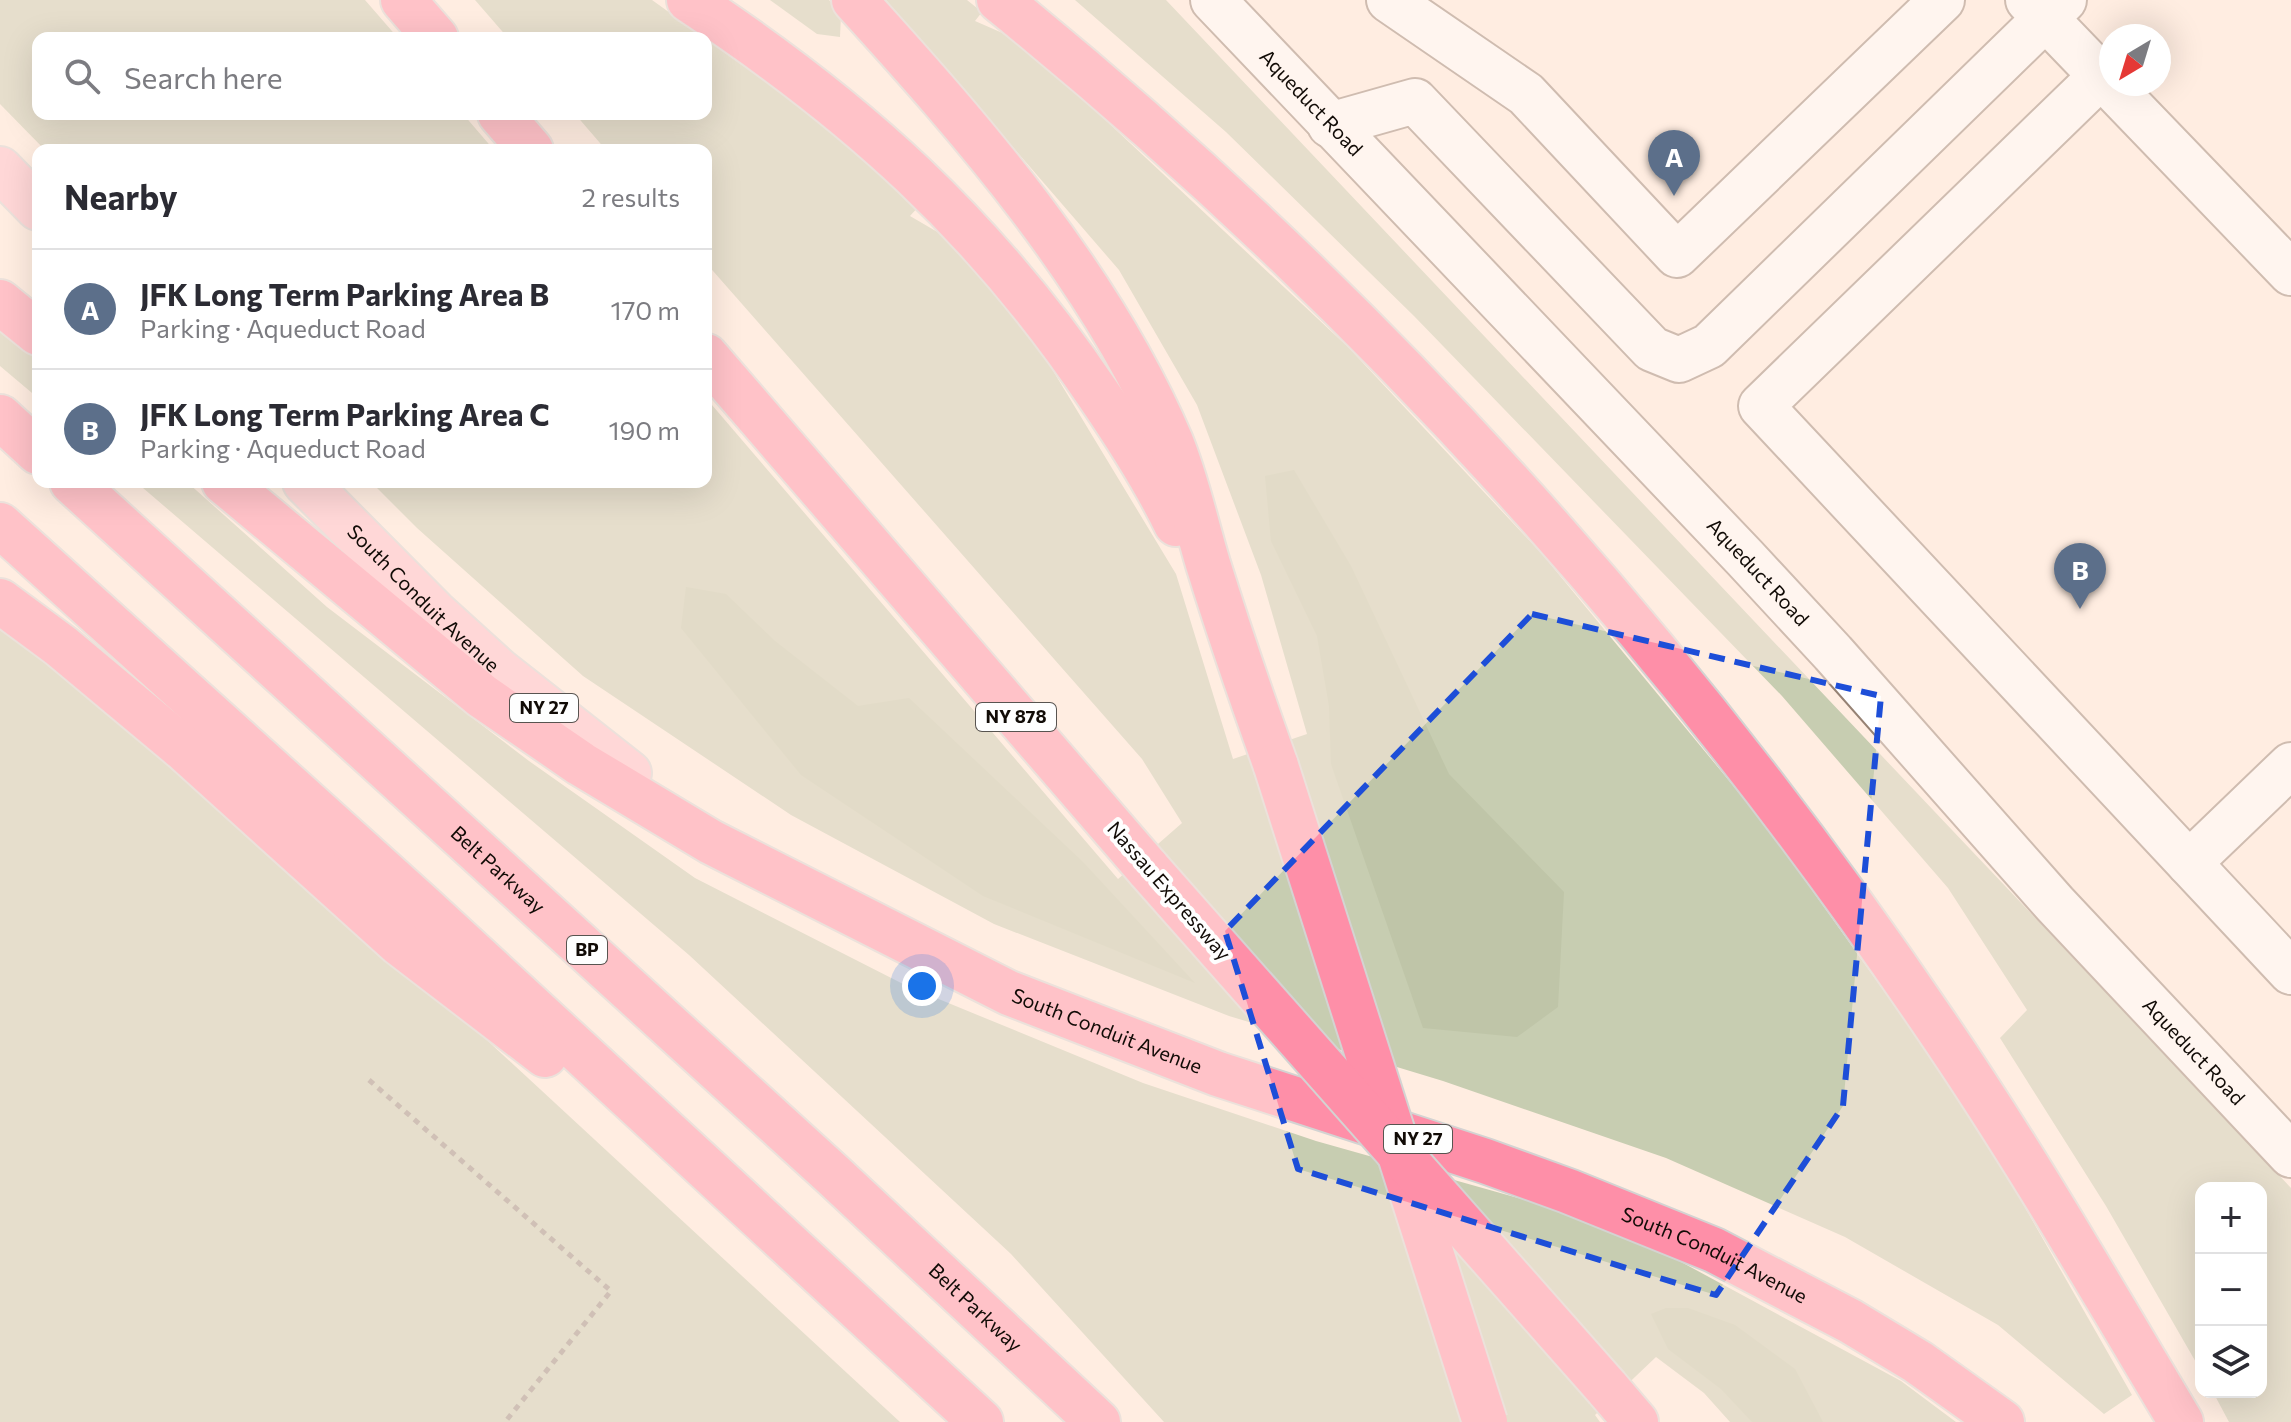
<!DOCTYPE html>
<html lang="en">
<head>
<meta charset="utf-8">
<style>
  :root { --surface:#fff; --page:#f7f7f7; --text:#2b2b33; --muted:#7c7c81; --line:#e1e1e2; --accent:#5d3ab2 }
  body { margin:0; font-family:Commissioner,sans-serif; background:var(--page); color:var(--text) }
  .controls { position:absolute; right:24px; bottom:24px; display:grid; overflow:hidden; border-radius:16px; box-shadow:0 8px 32px #0002 }
  .controls button { width:72px; height:72px; display:grid; place-items:center; padding:0; border:0; border-bottom:2px solid var(--line); background:var(--surface); color:var(--text); font:40px sans-serif }
  .compass { position:absolute; left:2099px; top:24px; width:72px; height:72px; border-radius:50%; background:var(--surface); box-shadow:0 8px 32px #0002; rotate:218deg }
  .you { position:absolute; left:922px; top:986px; width:28px; height:28px; margin:-20px; border:6px solid #fff; border-radius:50%; background:#1a73e8; box-shadow:0 0 0 12px #1a73e833 }
  .badge { display:grid; place-items:center; width:52px; height:52px; border-radius:50%; background:var(--accent); color:#fff; font-size:26px; font-weight:700 }
  .pin { position:absolute; translate:-50% -66px; filter:drop-shadow(0 2px 4px #0008) }
  .pin::after { content:''; position:absolute; top:42px; width:28px; height:24px; background:inherit; clip-path:polygon(0 0,100% 0,50% 100%) }
  .list { margin:0; padding:0; list-style:none }
  h2 { display:flex; justify-content:space-between; align-items:center; height:104px; margin:0; padding:0 32px; font-size:34px }
  h2 small { font-size:26px; font-weight:400; color:var(--muted) }
  .list li { display:grid; grid-template-columns:52px 1fr auto; gap:24px; align-items:center; box-sizing:border-box; height:120px; padding:0 32px; border-top:2px solid var(--line) }
  .list b { display:block; font-size:30px; white-space:nowrap }
  .list p { margin:0; font-size:26px; white-space:nowrap; color:var(--muted) }
  .list em { font-size:26px; font-style:normal; color:var(--muted) }
  .icon { flex:none; width:44px; height:44px; fill:none; stroke:currentColor; stroke-width:2; stroke-linecap:round; stroke-linejoin:round }
  .map { position:relative; flex:none; width:2291px; height:1422px; overflow:hidden }
  .search { position:absolute; background:var(--surface); box-shadow:0 8px 32px #0002; left:32px; top:32px; width:680px; height:88px; display:flex; align-items:center; gap:20px; box-sizing:border-box; padding:0 28px; border-radius:16px; color:var(--muted); font-size:30px }
  .panel { position:absolute; background:var(--surface); box-shadow:0 8px 32px #0002; left:32px; top:144px; width:680px; height:344px; border-radius:16px }
  .map>svg:first-child { display:block }
  .green { fill:#c7cdb1 }
  .forest { fill:#bfc5a8 }
  .lines { fill:none; stroke-linecap:round; stroke-linejoin:round }
  .minor-casing { stroke:#968274; stroke-width:48 }
  .major-casing { stroke:#d4d3d2; stroke-width:48 }
  .highway-casing { stroke:#d4d3d2; stroke-width:48 }
  .path { stroke:#978a81; stroke-width:5; stroke-dasharray:6 6; stroke-linecap:butt }
  .minor { stroke:#fff; stroke-width:44 }
  .major { stroke:#febccb; stroke-width:44 }
  .highway { stroke:#fe8fa8; stroke-width:44 }
  .highway-bridge-casing { stroke:#d4d3d2; stroke-width:48; stroke-linecap:butt }
  .highway-bridge { stroke:#fe8fa8; stroke-width:44 }
  .marked { fill:none; stroke:#1d4ed8; stroke-width:6; stroke-dasharray:16 10; stroke-linejoin:round }
  .labels { text-anchor:middle; stroke-width:8; stroke-linejoin:round; paint-order:stroke }
  .shield { fill:#fefefe; stroke:#585450; stroke-width:2 }
  .shield-label { font-size:18px; font-weight:bold; fill:#110b06 }
  .street-label { font-size:20px; fill:#110b06; stroke:#fefefe }
</style>
</head>
<body>
<div class="map">
<svg width="2291" height="1422" viewBox="0 0 2291 1422">
  <rect width="100%" height="100%" fill="#ffede1"/>
  <!-- green -->
  <g class="green">
    <path d="M0,0h365l33,38h-360v76h425l31,36h-449l-45,-46z"/>
    <path d="M475,0h177l53,38h-197z"/>
    <path d="M770,0h59l12,14 -1,23 -23,-3z"/>
    <path d="M886,0h81l15,12 -7,9 46,20 328,307 193,206 222,269 207,290 161,282 -28,19 -106,-89 -153,-88 -179,-79 -223,-77 -214,-65 -235,-92 -203,-109 -208,-139 -166,-148 -46,-46h335v-84l412,481 64,-56 -40,-64 -436,-496v-113h-100l-31,-36h131v-75l139,99 74,68 -9,10 48,28 74,92 144,238 57,185 74,-25 -46,-159 -64,-170 -78,-135z"/>
    <path d="M1075,0h91l1125,1188v234h-62l-16,-30h48v-204h-60v183l-95,-165 -106,-168 27,-28 -79,-122 -166,-192 -368,-380 -188,-184z"/>
    <path d="M0,315l38,34v49l-38,-32z"/>
    <path d="M136,482h51l140,125 202,154 166,117 212,108 236,97 173,58 227,64 105,39 253,137 55,41h-226l-26,-29 -48,-36 -61,58 5,7h-436l-153,-168 -322,-299z"/>
    <path d="M0,619l92,67 384,344 424,392h-900z"/>
  </g>
  <!-- forest -->
  <g class="forest">
    <path d="M1294,470l57,96 98,208 115,118 -6,115 -41,30 -94,-9 -92,-264 -2,-58 -12,-70 -46,-95 -6,-65z"/>
    <path d="M686,587l40,7 49,47 83,65 51,-8 174,164 112,121 -212,-87 -182,-121 -120,-147z"/>
    <path d="M1666,1308h22l47,17 60,44 28,53h-71l-31,-33 -53,-40 -17,-35z"/>
  </g>
  <g class="lines">
    <defs>
      <g id="minor">
        <path id="s1" d="M1213,0l532,558 88,95 222,251 236,251"/>
        <path d="M1389,0l137,94 151,161 265,-255"/>
        <path d="M2028,0l263,273"/>
        <path d="M2101,76l-340,330 530,566"/>
        <path d="M1330,125l85,-24 237,248 27,11 30,-14 355,-346"/>
        <path d="M2189,863l102,-98"/>
      </g>
      <g id="major">
        <path d="M0,169l38,39"/>
        <path id="s2" d="M305,482l129,130 64,58 131,103"/>
      </g>
      <g id="highway">
        <path d="M403,0l33,38"/>
        <path d="M689,0c168,111 296,226 409,394 28,41 56,84 78,130"/>
        <path d="M854,0c120,132 246,276 317,442 16,39 25,82 37,122 21,68 44,135 68,202"/>
        <path d="M999,0c361,292 676,640 936,1024 88,129 166,264 246,398"/>
        <path d="M500,114l31,36"/>
        <path d="M0,302l38,31"/>
        <path d="M706,356l443,514"/>
        <path d="M0,417l38,35"/>
        <path id="s3" d="M72,482l760,692 266,248"/>
        <path id="s4" d="M224,482l258,214 99,68 130,78 298,151 209,81 267,87 83,30 146,59 136,71 68,41 84,60"/>
        <path d="M0,525l422,381 559,516"/>
        <path d="M0,601l61,45 122,102 216,195 146,112"/>
        <path d="M1607,1388l29,34"/>
      </g>
    </defs>
    <!-- minor casing -->
    <use href="#minor" class="minor-casing"/>
    <!-- major casing -->
    <use href="#major" class="major-casing"/>
    <!-- highway casing -->
    <use href="#highway" class="highway-casing"/>
    <!-- path -->
    <path class="path" d="M369,1080l242,211 -106,131"/>
    <!-- minor -->
    <use href="#minor" class="minor"/>
    <!-- major -->
    <use href="#major" class="major"/>
    <!-- highway -->
    <use href="#highway" class="highway"/>
    <defs>
      <g id="highway-bridge">
        <path d="M1276,766l209,656"/>
        <path d="M1149,870l458,518"/>
      </g>
    </defs>
    <!-- highway-bridge casing -->
    <use href="#highway-bridge" class="highway-bridge-casing"/>
    <!-- highway-bridge -->
    <use href="#highway-bridge" class="highway-bridge"/>
  </g>
  <!-- marked area -->
  <path d="M0 0H2291V1422H0ZM1532,614l349,82 -38,410 -127,189 -418,-126 -73,-238z" fill="#ffede1" fill-opacity=".55" fill-rule="evenodd"/>
  <path class="marked" d="M1532,614l349,82 -38,410 -127,189 -418,-126 -73,-238z"/>
  <g class="labels">
    <!-- shield labels -->
    <g class="shield">
      <rect x="510" y="694" width="68" height="28" rx="6"/>
      <rect x="976" y="703" width="80" height="28" rx="6"/>
      <rect x="567" y="936" width="40" height="28" rx="6"/>
      <rect x="1384" y="1125" width="68" height="28" rx="6"/>
    </g>
    <g class="shield-label">
      <text x="544" y="714">NY 27</text>
      <text x="1016" y="723">NY 878</text>
      <text x="587" y="956">BP</text>
      <text x="1418" y="1145">NY 27</text>
    </g>
    <!-- street labels -->
    <g class="street-label">
      <text dy="7" stroke="none"><textPath href="#s1" startOffset="142">Aqueduct Road</textPath></text>
      <text dy="7" stroke="none"><textPath href="#s1" startOffset="790">Aqueduct Road</textPath></text>
      <text dy="7" stroke="none"><textPath href="#s2" startOffset="166">South Conduit Avenue</textPath></text>
      <text dy="7" stroke="none"><textPath href="#s3" startOffset="576">Belt Parkway</textPath></text>
      <text transform="translate(1169 891) rotate(49)" y="7">Nassau Expressway</text>
      <text dy="7" stroke="none"><textPath href="#s4" startOffset="1046">South Conduit Avenue</textPath></text>
      <text dy="7" stroke="none"><textPath href="#s1" startOffset="1438">Aqueduct Road</textPath></text>
      <text dy="7" stroke="none"><textPath href="#s4" startOffset="1694">South Conduit Avenue</textPath></text>
      <text dy="7" stroke="none"><textPath href="#s3" startOffset="1224">Belt Parkway</textPath></text>
    </g>
  </g>
</svg>
<div class="controls">
<button>+</button>
<button>−</button>
<button><svg class="icon" aria-label="layers" viewBox="0 0 24 24"><path d="M12 4l9 5-9 5-9-5zM3 14l9 5 9-5"/></svg></button>
</div>
<svg class="compass" viewBox="-18 -18 36 36"><path d="M0-13l5 13h-10z" fill="#e53935"/><path d="M0 13l5-13h-10z" fill="#7c7c81"/></svg>
<div class="you"></div>
<div class="pin badge" style="left:1674px;top:196px;background:#5c6f8a">A</div>
<div class="pin badge" style="left:2080px;top:609px;background:#5c6f8a">B</div>
<div class="search"><svg class="icon" aria-label="search" viewBox="0 0 24 24"><circle cx="10" cy="10" r="6"/><path d="M15 15l6 6"/></svg>Search here</div>
<section class="panel">
<h2>Nearby<small>2 results</small></h2>
<ul class="list">
<li><span class="badge" style="background:#5c6f8a">A</span><div><b>JFK Long Term Parking Area B</b><p>Parking · Aqueduct Road</p></div><em>170 m</em></li>
<li><span class="badge" style="background:#5c6f8a">B</span><div><b>JFK Long Term Parking Area C</b><p>Parking · Aqueduct Road</p></div><em>190 m</em></li>
</ul>
</section>
</div>
</body>
</html>
